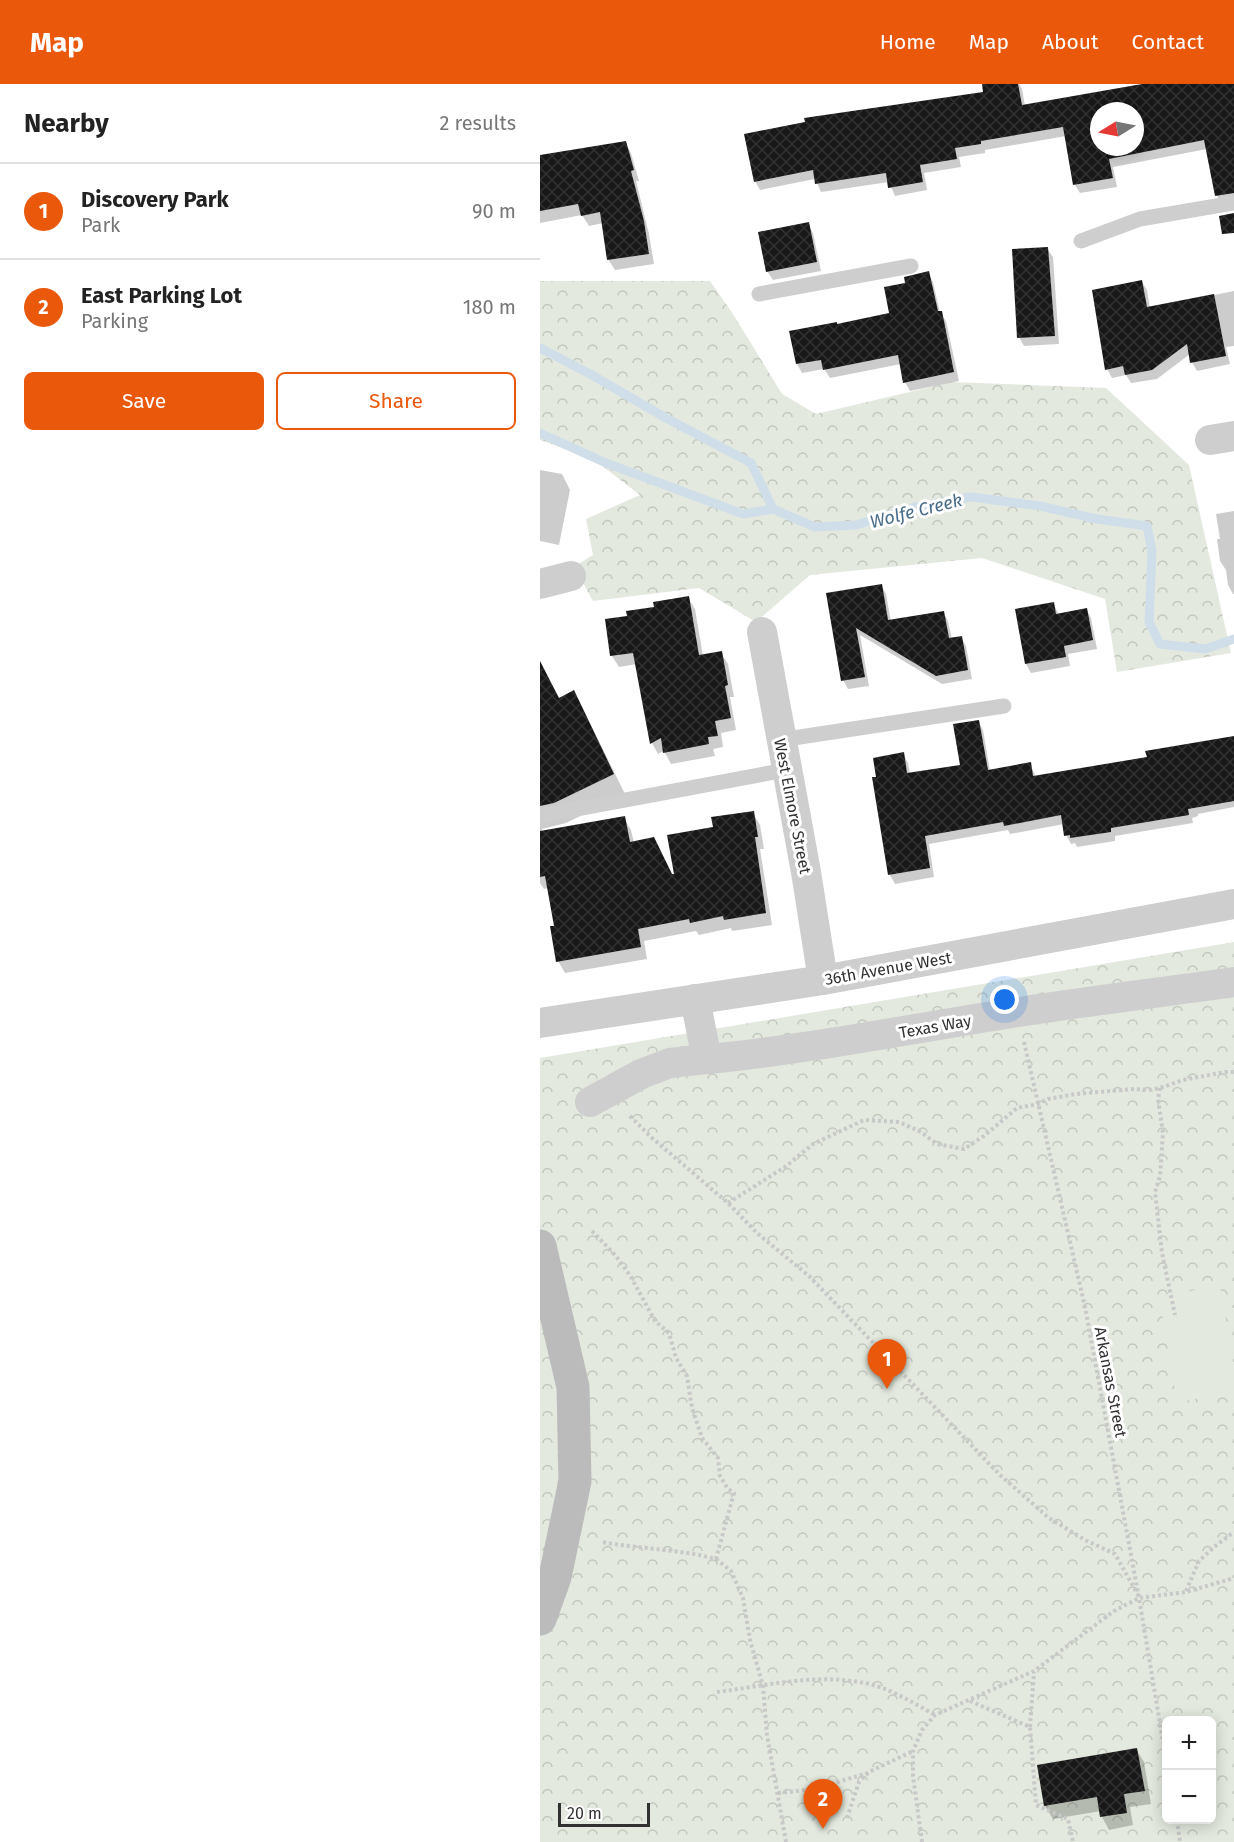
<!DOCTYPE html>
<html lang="en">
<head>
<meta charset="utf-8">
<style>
  :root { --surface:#fff; --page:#f6f6f6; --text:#222; --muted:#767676; --line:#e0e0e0; --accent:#ea580c }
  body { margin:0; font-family:"Fira Sans",sans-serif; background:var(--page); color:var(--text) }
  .controls { position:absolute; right:18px; bottom:18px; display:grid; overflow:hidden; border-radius:9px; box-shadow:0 3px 15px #0003 }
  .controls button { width:54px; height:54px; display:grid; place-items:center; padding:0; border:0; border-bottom:2px solid var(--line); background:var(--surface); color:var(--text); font:30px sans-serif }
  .compass { position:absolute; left:550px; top:18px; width:54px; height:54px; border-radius:50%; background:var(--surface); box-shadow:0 3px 15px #0003; rotate:260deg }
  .scale { position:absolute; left:18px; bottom:15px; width:92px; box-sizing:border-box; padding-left:6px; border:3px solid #313131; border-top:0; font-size:16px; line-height:21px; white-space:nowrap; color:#313131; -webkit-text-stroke:4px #fff; paint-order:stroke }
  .you { position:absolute; left:465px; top:916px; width:21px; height:21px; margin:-15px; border:4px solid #fff; border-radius:50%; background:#1a73e8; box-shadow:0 0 0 9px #1a73e833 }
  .badge { display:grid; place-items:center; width:39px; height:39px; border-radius:50%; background:var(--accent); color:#fff; font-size:20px; font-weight:700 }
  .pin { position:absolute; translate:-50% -50px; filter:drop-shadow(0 2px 3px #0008) }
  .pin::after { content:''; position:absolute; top:32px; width:21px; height:18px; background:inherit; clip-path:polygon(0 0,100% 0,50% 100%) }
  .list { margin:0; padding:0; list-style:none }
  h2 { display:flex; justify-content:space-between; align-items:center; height:78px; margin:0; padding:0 24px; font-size:26px }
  h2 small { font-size:20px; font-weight:400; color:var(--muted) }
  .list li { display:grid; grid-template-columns:39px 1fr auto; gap:18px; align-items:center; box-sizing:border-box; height:96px; padding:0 24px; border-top:2px solid var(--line) }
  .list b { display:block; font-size:22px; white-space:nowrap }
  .list p { margin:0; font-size:20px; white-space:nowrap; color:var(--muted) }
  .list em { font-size:20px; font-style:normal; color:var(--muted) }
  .actions { display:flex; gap:12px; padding:18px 24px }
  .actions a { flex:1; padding:14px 0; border:2px solid var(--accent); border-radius:9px; text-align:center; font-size:21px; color:var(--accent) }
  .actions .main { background:var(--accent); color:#fff }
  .map { position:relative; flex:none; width:694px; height:1758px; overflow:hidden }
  header { display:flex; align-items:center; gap:36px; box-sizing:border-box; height:84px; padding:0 30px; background:var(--accent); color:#fff }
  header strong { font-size:28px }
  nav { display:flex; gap:33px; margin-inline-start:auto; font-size:21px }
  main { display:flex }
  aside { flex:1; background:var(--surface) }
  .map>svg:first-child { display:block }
  .forest { fill:url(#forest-crowns); fill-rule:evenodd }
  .pitch { fill:#e3e9de }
  .shadow { fill:#0003; fill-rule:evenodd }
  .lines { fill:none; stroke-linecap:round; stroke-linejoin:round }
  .stream { stroke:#d0dee9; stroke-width:9 }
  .building { fill:url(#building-cross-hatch); fill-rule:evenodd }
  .path { stroke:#c8c8c8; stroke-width:4; stroke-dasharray:3 3; stroke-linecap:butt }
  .lane { stroke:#cecece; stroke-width:15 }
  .street { stroke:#cecece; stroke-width:30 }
  .secondary { stroke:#bbb; stroke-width:33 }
  .labels { text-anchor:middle; stroke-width:6; stroke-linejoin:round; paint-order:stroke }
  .street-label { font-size:16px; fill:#313131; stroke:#fff }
  .water-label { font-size:18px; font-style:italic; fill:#486c8a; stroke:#fff }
</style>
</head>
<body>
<header>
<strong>Map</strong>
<nav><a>Home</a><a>Map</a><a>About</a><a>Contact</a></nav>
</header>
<main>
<aside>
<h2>Nearby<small>2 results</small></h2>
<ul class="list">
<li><span class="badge">1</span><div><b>Discovery Park</b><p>Park</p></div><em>90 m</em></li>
<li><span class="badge">2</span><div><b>East Parking Lot</b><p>Parking</p></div><em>180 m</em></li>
</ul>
<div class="actions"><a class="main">Save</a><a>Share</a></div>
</aside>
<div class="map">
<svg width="694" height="1758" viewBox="0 0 694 1758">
  <defs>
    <pattern id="forest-crowns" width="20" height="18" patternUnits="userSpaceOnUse" patternTransform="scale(1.5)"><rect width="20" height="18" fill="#e3e9de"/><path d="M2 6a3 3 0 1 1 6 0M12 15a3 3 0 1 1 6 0" fill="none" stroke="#c3c8bf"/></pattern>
    <pattern id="building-cross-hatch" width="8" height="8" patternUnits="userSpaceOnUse" patternTransform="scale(1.5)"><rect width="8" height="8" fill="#181818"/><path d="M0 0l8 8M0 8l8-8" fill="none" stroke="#313131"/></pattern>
  </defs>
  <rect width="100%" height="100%" fill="#fff"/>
  <!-- forest -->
  <g class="forest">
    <path d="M0,197h170l23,33 49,80 34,20 136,-32 154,6 83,77 42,188 -114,19 -12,-73 -123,-41 -172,17 -54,47 -57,-34 -106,13 -19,-34 19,-12 -7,-36 54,-24 -47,-36 -53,-19z"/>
    <path d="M694,858v900h-694v-784zM626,1636h46v100h-46z"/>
  </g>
  <!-- pitch -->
  <path class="pitch" d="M680,1202l14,81v26l-57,9 -18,-106z"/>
  <!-- shadow -->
  <g class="shadow">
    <path d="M455,0h24l3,5 3,17 125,-22h84v116l-13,3 -5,-9 -9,-45 -94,18 4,20 -37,6 -5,-8 -9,-49 -81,14v3l-26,4 2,10 -37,6 3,17 -32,6 -6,-14 -68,10 -6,-13 -55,11 -5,-9 230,-88zM559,27h36v36h-36z"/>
    <path d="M85,58l6,11 8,28h-3l13,53 5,30 -39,6 -7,-11 -5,-36 -14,3 -7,-11 -42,8v-66z"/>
    <path d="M268,140l5,9 8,38 -48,9 -6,-9z"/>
    <path d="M507,165l6,8 6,87 -35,2 -5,-9z"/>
    <path d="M388,189l5,9 7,31 6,8 13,60 -49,10 -5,-9 -4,-18 -71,14 -6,-9 -22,4 -5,-9 -6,-32 46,-7 54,-11 16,-30z"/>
    <path d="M602,198l5,8 3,18 84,-17v55l-8,1 4,17 -33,7 -5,-9 -2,-8 -33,25 -26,4 -5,-8 -14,3 -5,-9z"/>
    <path d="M0,386l22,4 8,16 -11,55 -19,-4z"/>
    <path d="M694,427v83h-1l-5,-9 -2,-15 -6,-9 -3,-22h3l-4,-25z"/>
    <path d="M341,501l5,9 5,28 52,-10 5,9 4,18 9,-1 5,8 6,33 -30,5 -82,-49 9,51 -21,3 -5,-9 -15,-86z"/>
    <path d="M148,514l7,11 8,47 18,-3 7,11 6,33h-4l6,33 -15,3 2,14 -10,2 2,7 -44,8 -7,-13 -6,3 -6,-11 -15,-79 -18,3 -7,-11 -5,-36 21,-3z"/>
    <path d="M513,519l6,12 27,-6 5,9 6,31 -29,5 2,12 -39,7 -5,-9 -9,-54z"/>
    <path d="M0,578l19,38 15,-8 11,21 40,81 -59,29 -24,6 1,3 81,-14 7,12 3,13 39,33 41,-48 39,-15 7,12 4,24h-4l12,76 -40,6 -1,-3 -32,7 -3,-4 -52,10 3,18 -82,14 -7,-12 -3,-34 -7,-39 -4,1 -4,-6z"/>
    <path d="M438,637l5,9 7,41 40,-7 6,13 112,-19 86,-21v70l-36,7v2l-6,2 1,5 -78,13v5l-38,6 -2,-4 -4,1 -5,-9 -2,-11 -54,10 -2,-4 -79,14 5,33 -39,7 -5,-9 -16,-97h4l25,-24 5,9 2,11 52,-8z"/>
    <path d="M596,1665l8,13 7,42 -21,3 3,18 -24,5 -7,-13 -1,-6 -48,8 -8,-13 -6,-40z"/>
  </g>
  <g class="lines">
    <!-- stream -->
    <g class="stream">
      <path d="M0,264l50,26 76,44 85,45 22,46"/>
      <path d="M0,349l66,30 137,51 30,-5 42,18 41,-2 59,-18 56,-10 69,9 57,13 50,7 5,25 -3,71 11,22 45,5 29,-10"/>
    </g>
  </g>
  <!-- building -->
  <g class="building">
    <path d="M442,0h36l4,21 120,-21h92v109l-19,3 -11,-56 -95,19 4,19 -40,7 -10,-58 -82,14v3l-26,4 2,11 -37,6 3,17 -35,6 -2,-15 -71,11 -2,-14 -59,12 -10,-48 61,-12 -1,-4 179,-26zM559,27h36v36h-36z"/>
    <path d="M86,57l8,29 -3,1 13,50 5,33 -42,6 -7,-48 -19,4 -3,-12 -38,7v-56z"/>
    <path d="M694,129v20l-12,1 -3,-18z"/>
    <path d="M269,138l8,40 -51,10 -8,-40z"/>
    <path d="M508,163l7,89 -38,2 -5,-89z"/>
    <path d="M389,187l9,40h4l12,61 -51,11 -5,-28 -75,15 -2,-10 -25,4 -7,-33 48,-9v2l52,-11 -5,-26 21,-4 -1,-6z"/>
    <path d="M602,196l5,27 67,-13 12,62 -36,7 -3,-19 -35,26 -27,5 -2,-9 -18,4 -13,-80z"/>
    <path d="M342,500l6,36 56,-9 5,27 13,-2 6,34 -32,6 -80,-48 9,49 -24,4 -15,-88z"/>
    <path d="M149,512l10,59 23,-4 6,34 -3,1 6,32 -16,3 3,15 -10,1 1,7 -46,9 -2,-15 -11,6 -17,-91 -23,3 -5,-37 22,-3 -1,-5 28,-4 -1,-5z"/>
    <path d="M514,518l2,12 31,-6 6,32 -29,6 2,11 -41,7 -10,-55z"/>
    <path d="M0,577l19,37 15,-8 40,84 -60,29 -14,3z"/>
    <path d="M439,636l9,50 43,-8 2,14 114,-19 -2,-6 89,-15v65l-46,8 1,6 -78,13v4l-41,6v-3l-6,1 -3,-21 -57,11 -1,-4 -78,14 5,32 -42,7 -16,-98h4l-3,-19 31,-6 3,21 53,-8 -7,-41z"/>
    <path d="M214,727l4,26h-3l11,76 -42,7 -1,-4 -33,7 -1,-4 -51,10 3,18 -85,15 -6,-36h4l-9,-50 -5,1v-46l85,-15 5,26 24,-5 18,37h2l-7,-39 46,-8 -2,-10z"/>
    <path d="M597,1664l8,43 -21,3 3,19 -27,4 -3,-20 -53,9 -7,-41z"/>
  </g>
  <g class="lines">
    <!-- path -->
    <g class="path">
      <path d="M484,958l61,265 54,291 27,161"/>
      <path d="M620,1004l-2,11 5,34 -3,43 -5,16 7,61 13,62"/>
      <path d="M90,1032l21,21 77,66 29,30 52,43 191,199 49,43 36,22 30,14 23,41"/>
      <path d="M188,1119l57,-36 28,-23 51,-24 35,2 22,10 16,12 27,5 20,-13 33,-28 21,-4 10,-5 28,-5 58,-5 14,1 12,-2 23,-8 42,-8h9"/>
      <path d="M52,1147l24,25 15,21 24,44 14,12 7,25 11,18 5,32 10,30 16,20 2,18 8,13 6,4 -18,66c-37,-10 -76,-10 -114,-17"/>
      <path d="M176,1475l15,12 12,27 7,42 13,46 4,49 19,107"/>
      <path d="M646,1507l13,-30 15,-14 20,-15"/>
      <path d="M177,1608c48,-6 98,-19 147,-9 24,4 50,20 71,32"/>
      <path d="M430,1617l60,26 6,78 32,14 5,23"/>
      <path d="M490,1643l4,-55"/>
      <path d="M238,1709l36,-4 54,-16"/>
      <path d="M307,1734l12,-36 10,-10 44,-21"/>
      <path d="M637,1736l3,22"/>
      <path d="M382,1758l-9,-66v-25l9,-21 13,-15 99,-44 80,-60 25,-13 47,-6 48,-14"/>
    </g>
    <!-- lane -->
    <g class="lane">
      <path d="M541,157l59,-22 94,-16"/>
      <path d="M219,210l152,-28"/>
      <path d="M240,656l224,-34"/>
      <path d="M0,732l246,-46"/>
    </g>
    <!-- street -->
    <g class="street">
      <path d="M670,356l24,-4"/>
      <path d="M0,500l31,-8"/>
      <path d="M222,548l44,240 17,108"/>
      <path d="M155,915l12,60c105,-10 207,-31 311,-47 72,-11 144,-20 216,-30"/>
      <path d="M0,939l283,-43 411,-76"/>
      <path d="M50,1018l51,-28 29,-11 37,-4"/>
    </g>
    <!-- secondary -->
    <path class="secondary" d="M0,1162l33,141 2,94 -20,96 -15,42"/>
  </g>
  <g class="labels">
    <!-- street labels -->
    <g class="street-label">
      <text transform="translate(253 722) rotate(79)" y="6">West Elmore Street</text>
      <text transform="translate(348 884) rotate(-10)" y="6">36th Avenue West</text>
      <text transform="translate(395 942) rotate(-10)" y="6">Texas Way</text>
      <text transform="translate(571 1298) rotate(79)" y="6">Arkansas Street</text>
    </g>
    <!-- water labels -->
    <g class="water-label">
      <text transform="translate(376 427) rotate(-14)" y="6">Wolfe Creek</text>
    </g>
  </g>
</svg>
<div class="controls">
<button>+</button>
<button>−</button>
</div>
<svg class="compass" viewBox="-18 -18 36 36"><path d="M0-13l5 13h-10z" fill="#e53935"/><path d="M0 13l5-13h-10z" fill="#767676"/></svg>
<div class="scale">20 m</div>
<div class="you"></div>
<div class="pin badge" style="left:347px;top:1305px">1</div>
<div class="pin badge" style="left:283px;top:1745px">2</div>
</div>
</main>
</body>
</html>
